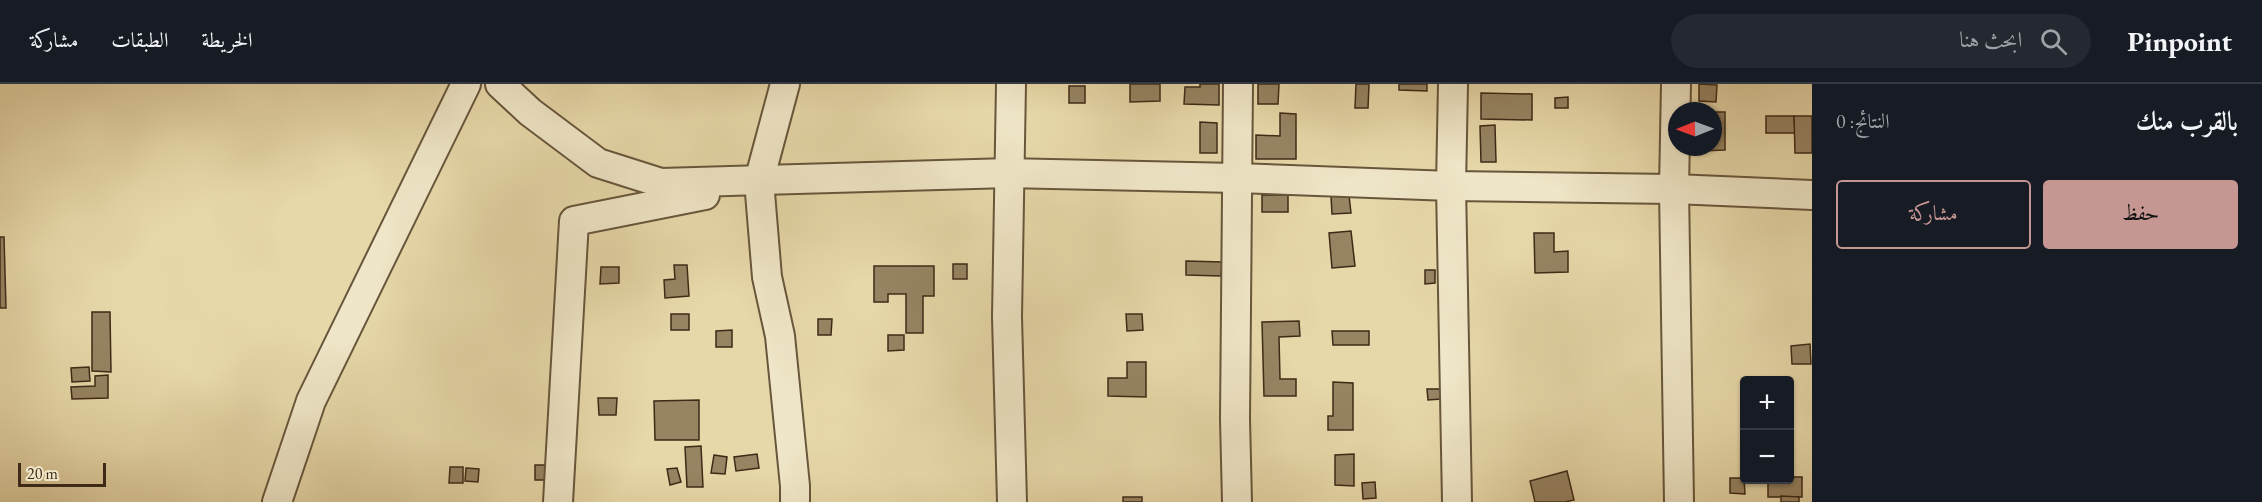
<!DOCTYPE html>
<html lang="ar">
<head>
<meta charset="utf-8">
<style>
  :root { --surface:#171b24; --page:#242831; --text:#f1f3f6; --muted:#9ea1a6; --line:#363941; --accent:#c59692 }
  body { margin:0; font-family:"EB Garamond",Amiri,serif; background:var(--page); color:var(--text); direction:rtl }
  .controls { position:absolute; right:18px; bottom:18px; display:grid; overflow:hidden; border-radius:6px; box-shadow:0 2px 4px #0004 }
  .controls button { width:54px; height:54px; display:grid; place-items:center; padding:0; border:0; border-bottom:2px solid var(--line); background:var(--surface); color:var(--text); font:30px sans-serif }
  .compass { position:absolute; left:1668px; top:18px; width:54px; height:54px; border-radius:50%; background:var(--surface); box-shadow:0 2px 4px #0004; rotate:269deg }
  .scale { position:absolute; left:18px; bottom:15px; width:88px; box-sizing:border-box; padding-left:6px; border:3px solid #3e2a17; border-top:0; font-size:16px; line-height:21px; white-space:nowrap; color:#3e2a17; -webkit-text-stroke:4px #efe6c7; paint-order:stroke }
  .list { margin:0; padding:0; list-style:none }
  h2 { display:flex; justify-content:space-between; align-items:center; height:78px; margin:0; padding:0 24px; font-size:26px }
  h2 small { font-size:20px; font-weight:400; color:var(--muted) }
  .actions { display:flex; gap:12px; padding:18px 24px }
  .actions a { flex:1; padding:14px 0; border:2px solid var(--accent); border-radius:6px; text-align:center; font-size:21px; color:var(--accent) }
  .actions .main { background:var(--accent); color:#111 }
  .icon { flex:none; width:33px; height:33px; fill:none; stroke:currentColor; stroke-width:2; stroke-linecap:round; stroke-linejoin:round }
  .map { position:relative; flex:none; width:1812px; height:418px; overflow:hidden; direction:ltr }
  header { display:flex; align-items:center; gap:36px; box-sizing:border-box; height:84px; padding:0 30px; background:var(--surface); border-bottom:2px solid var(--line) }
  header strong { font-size:28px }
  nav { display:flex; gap:33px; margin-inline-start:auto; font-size:21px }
  .search { width:420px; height:54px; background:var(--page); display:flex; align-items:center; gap:15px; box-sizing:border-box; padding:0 21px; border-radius:33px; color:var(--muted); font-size:22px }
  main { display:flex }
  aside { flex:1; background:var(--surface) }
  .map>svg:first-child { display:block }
  .building { fill:#968463; stroke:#3e2a17; stroke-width:1.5 }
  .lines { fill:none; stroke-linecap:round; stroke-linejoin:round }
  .minor-casing { stroke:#68563c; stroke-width:32 }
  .minor { stroke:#efe6c7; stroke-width:28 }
</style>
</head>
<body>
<header>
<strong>Pinpoint</strong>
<div class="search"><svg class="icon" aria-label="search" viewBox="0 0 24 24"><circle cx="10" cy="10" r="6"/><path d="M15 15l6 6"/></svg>ابحث هنا</div>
<nav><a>الخريطة</a><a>الطبقات</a><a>مشاركة</a></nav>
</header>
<main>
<aside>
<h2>بالقرب منك<small>النتائج: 0</small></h2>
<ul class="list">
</ul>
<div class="actions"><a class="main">حفظ</a><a>مشاركة</a></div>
</aside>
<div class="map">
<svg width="1812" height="418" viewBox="0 0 1812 418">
  <rect width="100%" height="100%" fill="#e7d8a9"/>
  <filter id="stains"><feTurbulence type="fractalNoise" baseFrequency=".00333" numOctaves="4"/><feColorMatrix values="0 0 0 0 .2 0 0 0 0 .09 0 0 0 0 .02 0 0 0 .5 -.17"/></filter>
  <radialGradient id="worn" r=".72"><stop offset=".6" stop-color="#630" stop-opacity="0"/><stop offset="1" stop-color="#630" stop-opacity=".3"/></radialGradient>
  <!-- building -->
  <g class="building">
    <path d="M1130,0h30v17l-30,1z"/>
    <path d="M1200,0h19v21l-35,-1 1,-17h15z"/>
    <path d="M1258,0h21l-1,20h-20z"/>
    <path d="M1356,0h13l-1,24h-13z"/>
    <path d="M1399,0h28v7l-28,-1z"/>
    <path d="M1699,0l18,1 -1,17 -17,-1z"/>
    <rect x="1069" y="2" width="16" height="17"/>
    <path d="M1481,9l51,1v26l-51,-1z"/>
    <path d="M1568,13v11h-13v-10z"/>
    <path d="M1713,28h12v38l-25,1v-4h13z"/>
    <path d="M1280,29l16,1v45h-40v-24l24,1z"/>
    <path d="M1766,32h28l1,17h-29z"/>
    <path d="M1794,32h18v37h-17z"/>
    <path d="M1200,38l17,1v30h-17z"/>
    <path d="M1495,41l1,37h-15l-1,-36z"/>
    <rect x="1262" y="111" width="26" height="17"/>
    <path d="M1349,111l2,18 -19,1 -1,-18z"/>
    <path d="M1351,147l4,35 -23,2 -3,-35z"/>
    <path d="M1534,149h20v19l14,-1v21l-33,1z"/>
    <path d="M0,153h4l2,71h-6z"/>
    <path d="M1186,177l36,1 -1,14 -35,-1z"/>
    <rect x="953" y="180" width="14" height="15"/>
    <path d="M674,181h13l2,31 -24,2 -1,-18 11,-1z"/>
    <path d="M874,182h60v30h-11v37h-17v-39h-18v8h-14z"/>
    <path d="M601,183h18v16l-19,1z"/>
    <path d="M1425,186h10v13l-10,1z"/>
    <path d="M92,228h18l1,60 -19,-1z"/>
    <rect x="671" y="230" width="18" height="16"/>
    <path d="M1126,230h16l1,16 -16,1z"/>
    <path d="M818,235h14l-1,16h-13z"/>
    <path d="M1299,237l1,15 -21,1 1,42h16v17h-32l-2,-74z"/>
    <path d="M732,246v17h-16v-16z"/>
    <path d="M1332,247h37v14h-36z"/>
    <path d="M888,251h16v15l-16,1z"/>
    <path d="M1810,260l1,20h-19l-1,-18z"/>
    <path d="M1127,278h19v35l-38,-1v-18h19z"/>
    <path d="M89,283l1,14 -18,1 -1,-14z"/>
    <path d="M108,291v23l-36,1 -1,-12 24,-1v-10z"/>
    <path d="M1333,298l20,1v47h-25v-14h5z"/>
    <path d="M1427,305h14v10l-13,1z"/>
    <path d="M598,314h19l-1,17h-17z"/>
    <path d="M699,316v40h-44l-1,-39z"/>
    <path d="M701,362l2,41h-16l-2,-40z"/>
    <path d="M757,370l2,14 -23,3 -2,-14z"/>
    <path d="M1354,370v32l-19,-1v-30z"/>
    <path d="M714,371l13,2 -2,17 -14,-1z"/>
    <rect x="535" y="381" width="13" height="15"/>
    <path d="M450,383h13v16h-14z"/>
    <path d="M466,384l13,1 -1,13 -13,-1z"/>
    <path d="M677,384l4,14 -11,3 -3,-16z"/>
    <path d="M1567,387l7,29 -9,2h-30l-5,-21z"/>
    <path d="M1790,393h12v20h-34v-17h22z"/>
    <path d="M1730,394h14l1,16 -15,-1z"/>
    <path d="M1375,398l1,16 -13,1 -1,-16z"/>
    <path d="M1781,412l18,1v5h-18z"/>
    <rect x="1123" y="413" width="19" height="5"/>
  </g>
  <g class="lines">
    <defs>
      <g id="minor">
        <path d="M500,0l30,28 68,51 63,20 349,-10 227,5 214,8 223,3 138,6"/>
        <path d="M785,0l-26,97 8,96 13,59 15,150v16"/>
        <path d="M1011,0l-4,233 5,185"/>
        <path d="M1453,0l-2,102 6,316"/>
        <path d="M1676,0l-2,105 5,313"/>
        <path d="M277,418l34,-101 155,-317"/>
        <path d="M558,418l16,-281 131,-26"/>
        <path d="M1237,418l-2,-83 3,-335"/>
      </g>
    </defs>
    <!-- minor casing -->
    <use href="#minor" class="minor-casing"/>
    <!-- minor -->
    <use href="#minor" class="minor"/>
  </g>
  <rect width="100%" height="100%" filter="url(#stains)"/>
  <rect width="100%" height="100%" fill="url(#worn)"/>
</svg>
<div class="controls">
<button>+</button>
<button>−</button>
</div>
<svg class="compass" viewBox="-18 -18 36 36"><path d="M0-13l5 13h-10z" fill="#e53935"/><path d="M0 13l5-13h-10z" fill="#9ea1a6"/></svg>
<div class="scale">20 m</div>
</div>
</main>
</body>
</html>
